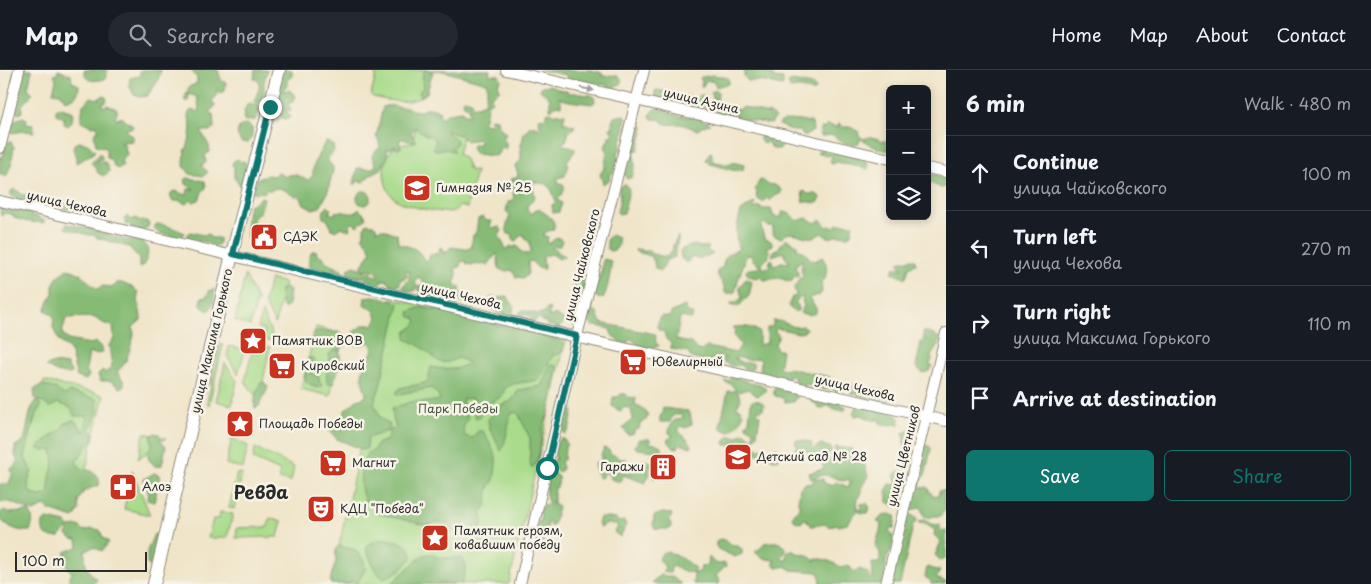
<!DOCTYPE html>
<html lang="en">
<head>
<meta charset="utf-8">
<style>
  :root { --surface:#171b24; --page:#242831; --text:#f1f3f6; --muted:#9ea1a6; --line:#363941; --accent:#0f766e }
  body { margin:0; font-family:"Playpen Sans",sans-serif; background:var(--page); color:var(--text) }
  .controls { position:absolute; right:15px; top:15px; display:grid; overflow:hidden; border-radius:8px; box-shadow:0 2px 8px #0003 }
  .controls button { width:45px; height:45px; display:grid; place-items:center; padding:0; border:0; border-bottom:1px solid var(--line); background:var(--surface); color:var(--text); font:25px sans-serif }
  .scale { position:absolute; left:15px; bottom:12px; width:132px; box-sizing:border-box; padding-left:5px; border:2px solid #2b2b2b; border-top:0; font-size:14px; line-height:18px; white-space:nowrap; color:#2b2b2b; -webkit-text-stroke:4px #f7f3e8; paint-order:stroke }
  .stop { position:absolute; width:15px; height:15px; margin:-11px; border:4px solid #0f766e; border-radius:50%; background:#fff }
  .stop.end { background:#0f766e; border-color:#fff; box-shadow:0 1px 5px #0008 }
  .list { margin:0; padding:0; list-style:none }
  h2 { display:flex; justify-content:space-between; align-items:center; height:65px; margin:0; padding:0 20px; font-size:21px }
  h2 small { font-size:16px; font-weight:400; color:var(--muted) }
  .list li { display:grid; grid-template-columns:32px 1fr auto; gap:15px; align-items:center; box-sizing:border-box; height:75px; padding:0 20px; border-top:1px solid var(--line) }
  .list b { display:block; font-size:19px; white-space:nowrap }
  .list p { margin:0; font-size:16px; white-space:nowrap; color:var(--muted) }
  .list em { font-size:16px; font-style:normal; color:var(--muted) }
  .actions { display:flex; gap:10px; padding:15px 20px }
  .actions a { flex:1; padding:11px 0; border:1px solid var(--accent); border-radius:8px; text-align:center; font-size:18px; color:var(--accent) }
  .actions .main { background:var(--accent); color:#fff }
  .icon { flex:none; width:28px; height:28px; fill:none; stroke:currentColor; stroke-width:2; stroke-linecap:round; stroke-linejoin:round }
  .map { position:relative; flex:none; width:946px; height:514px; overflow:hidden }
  header { display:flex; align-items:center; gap:30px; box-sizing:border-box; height:70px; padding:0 25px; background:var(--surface); border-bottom:1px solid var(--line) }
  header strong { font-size:24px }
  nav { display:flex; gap:28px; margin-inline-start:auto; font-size:18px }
  .search { width:350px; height:45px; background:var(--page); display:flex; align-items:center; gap:12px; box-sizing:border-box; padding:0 18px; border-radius:28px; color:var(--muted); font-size:19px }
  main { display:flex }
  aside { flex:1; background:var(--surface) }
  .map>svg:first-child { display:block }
  .green { fill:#a9db8a; stroke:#6a835a }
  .forest { fill:#86bb76; stroke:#587350 }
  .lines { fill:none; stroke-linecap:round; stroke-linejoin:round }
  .minor-casing { stroke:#8e887a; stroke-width:12 }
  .major-casing { stroke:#8e887a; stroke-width:14 }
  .minor { stroke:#fff; stroke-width:10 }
  .major { stroke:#fff; stroke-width:12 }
  .oneway { fill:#a0a0a0 }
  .route { stroke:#0f766e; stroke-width:6 }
  .labels { text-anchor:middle; stroke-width:5; stroke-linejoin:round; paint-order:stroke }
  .street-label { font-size:12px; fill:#2b2b2b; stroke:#f7f3e8 }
  .poi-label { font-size:12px; fill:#2b2b2b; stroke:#f7f3e8; text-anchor:start }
  .park-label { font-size:12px; fill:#4a5743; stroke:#f7f3e8 }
  .district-label { font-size:18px; font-weight:bold; fill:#2b2b2b; stroke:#f7f3e8 }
</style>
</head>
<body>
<header>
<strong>Map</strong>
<div class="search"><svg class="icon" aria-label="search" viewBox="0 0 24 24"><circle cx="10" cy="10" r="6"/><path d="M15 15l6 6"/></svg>Search here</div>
<nav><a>Home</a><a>Map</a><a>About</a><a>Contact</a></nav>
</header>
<main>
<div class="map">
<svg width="946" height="514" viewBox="0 0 946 514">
  <rect width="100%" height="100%" fill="#f7f3e8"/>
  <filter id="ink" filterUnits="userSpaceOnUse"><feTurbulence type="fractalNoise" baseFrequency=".02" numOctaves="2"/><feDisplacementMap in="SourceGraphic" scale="10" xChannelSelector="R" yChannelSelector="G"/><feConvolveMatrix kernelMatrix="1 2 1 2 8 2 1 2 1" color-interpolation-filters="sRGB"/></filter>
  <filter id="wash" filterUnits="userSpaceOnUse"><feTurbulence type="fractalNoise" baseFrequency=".0096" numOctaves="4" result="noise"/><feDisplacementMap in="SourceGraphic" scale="20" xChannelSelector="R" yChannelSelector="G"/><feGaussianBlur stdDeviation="1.12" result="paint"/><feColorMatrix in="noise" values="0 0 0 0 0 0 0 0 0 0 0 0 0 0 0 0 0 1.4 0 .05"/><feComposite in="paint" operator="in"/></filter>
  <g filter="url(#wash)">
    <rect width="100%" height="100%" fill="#f0e5c9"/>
    <!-- green -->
    <g class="green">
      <path d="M377,0h51l4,2 -5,21c-16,13 -36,8 -54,4l-2,-2z"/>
      <path d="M416,55l47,10 -5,19 7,5 4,11 7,1 -9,37 -7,-2c-3,3 -3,4 -6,5 -11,4 -51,-5 -60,-13 -12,-11 -14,-38 -1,-49 6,-5 12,-5 19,-6z"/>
      <path d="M245,205l12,25 -7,26 -15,-5z"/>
      <path d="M270,209l15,4 -10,41 -11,-21z"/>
      <path d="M391,228l175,41 -57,245h-178z"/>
      <path d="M262,242l10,23 -1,6 -8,-2 2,-9 -7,-2z"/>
      <path d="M316,257l28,7 -14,62 -29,-7z"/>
      <path d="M220,274l3,1 -14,60 -2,-3z"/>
      <path d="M229,276l16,4 -7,24 -11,-18z"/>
      <path d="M262,276l8,1 -11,54 -14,-20 7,-29 9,1z"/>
      <path d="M225,293l12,18 -5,24 -16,-4z"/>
      <path d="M44,311l60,14 -28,114 -60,-15z"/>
      <path d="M235,352l17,5 -2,12 -16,-9z"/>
      <path d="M144,363l22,5 -28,21z"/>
      <path d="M232,368l16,8 -5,23 -17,-5z"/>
      <path d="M255,378l39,19 -3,15 -12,-3 1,-8 -27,-12z"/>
      <path d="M132,400l18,45 -26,-6z"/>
      <path d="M237,403l5,1 -8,35 -5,-1z"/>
      <path d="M220,442l13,2 -6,24h-19l5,-19h6z"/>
      <path d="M270,448l12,3 -4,16 -42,1 1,-10 31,-1z"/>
    </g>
    <!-- forest -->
    <g class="forest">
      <path d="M23,0h9l-4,18 5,6 -11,11v8l-4,1 -5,-6 6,-16 3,-5 -2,-5z"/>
      <path d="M58,0l13,5 1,7 7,3c0,10 -4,14 -14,15l-5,-7 -7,-1 3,-12 -2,-5 3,-1z"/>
      <path d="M84,0h24l-3,9c-5,1 -15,4 -19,-2 -1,-2 -1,-5 -2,-7z"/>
      <path d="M141,0h20c-3,12 -6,16 -14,26l-7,1 -6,-2 -5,-10 1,-7 9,-2z"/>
      <path d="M191,0h27l3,10 5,3 -1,8 -4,2 -4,-4v7l-5,5 3,4 -5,8 3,1 1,14 -5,3h-8l8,15 1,6 -5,3 1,8 -5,2 7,7 -4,4 -14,-2 -6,-8 1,-17h2l3,-12 1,-12 -3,-11 3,-4 6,2 2,-5 -2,-10 -8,-3 -1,7h-3l-1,-1 5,-13 8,-4v-5z"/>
      <path d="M255,0h12l-3,12v11l-4,10 -6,-2c2,-7 8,-13 4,-21l-4,-1z"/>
      <path d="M281,0h11v6l-6,5 3,3 -5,4v3l5,-1 7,6 -3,6 -5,1 3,8 -6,-2 6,8 -7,2 -4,-3 -4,5 -3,-1 -1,-2z"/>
      <path d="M424,0h66l-1,5h10l2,5 -3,4 2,6 -9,6 1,5 -4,2 -4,20 6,1 1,-2 -2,-4 8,1 1,6 8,8 -3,7 3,2v6h-4l-6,8 -21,-2 -3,-4 -1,-4 3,-2h6l-1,-5 -13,2 -6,-6 -14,-4 1,2 9,6 1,4 -5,5 2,3 -9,-2 -10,1 -2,-3 3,-6 -5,-5h-4l-10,-8h-3l-3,5 5,9 -9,-1 -3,-2 -5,1 2,8 -4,1 -2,-3 -4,3h-4l1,7 -7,13 -11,6 -6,7 -5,-1 -5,4 3,-17 13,1 6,-3 -4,-10 2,-4 6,-4 -2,-10 -2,-1 7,-30c8,-4 16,2 24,0l4,3 10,1 7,-3 6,1 6,3 -1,4 4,1 5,-4 14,-2 2,3h6l-2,-5 2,-1 -6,-3 -1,-3 1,-3 8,2 -1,4c4,3 10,0 14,-3 1,-7 3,-13 2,-19l-48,-13 -8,1 2,3c-5,6 -3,19 -12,22l-2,-3 4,-6 -1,-7z"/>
      <path d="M540,0h50l12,3v3c7,0 14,-3 19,3v5l-7,4 -12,-4 -4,4 -8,-3 -1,-4h-8l-10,4 -5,-10z"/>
      <path d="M744,0h28l1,8 10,1v5l-1,2 -22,-5h-12l-4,-5z"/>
      <path d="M714,5l14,3 1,5 -13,4 -2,-5 -8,-2 -3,6h-2l1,-6 -2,-1 1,-2z"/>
      <path d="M792,11l20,4 4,3 -1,3c-6,1 -8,-2 -14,-3 -4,-1 -6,2 -11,0l-2,-5z"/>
      <path d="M550,15l12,5h5l1,3c8,-1 15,2 23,2l3,2 1,5 -4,2c-9,-2 -27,-2 -32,-7l2,4v5l-5,-1 -5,5 -1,-1v-11l-10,-8 2,-4z"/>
      <path d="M656,20l18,3 5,6 7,-4 12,4 1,-4 6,1 -2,7 12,3 -4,-14 5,-2 2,2 -1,11 22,7 5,-3 19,6 8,1 4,4 -4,6 -29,-5 -6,-4 -18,-1 -4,-6 -28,-1 -6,-4 -15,-2 -10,-4v-5z"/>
      <path d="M103,26l3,1 1,4 -5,3 1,3 4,-2 10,4v5l-2,2 1,3 6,-2 5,5 5,2 1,3 -8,3 7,6 1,5 -12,1 3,2 3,11 -6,6 2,4 -5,4 -4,-2 -2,-7 -5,-2 -1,-10 -10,-3 -2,-11 2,-3 3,-1 -3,-5 -4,1 -11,-5 2,-16 8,-8 7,2z"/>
      <path d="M251,33l9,3v5l-5,9 -10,1 -2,-3 2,-4 -1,-4h1l2,-6z"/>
      <path d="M59,37l14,5 -1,9 -4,5 -4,-2v-6l-8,-4v-5z"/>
      <path d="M654,39l10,1 15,6 21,1 4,5h4l2,2 -7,2 -5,4c-6,-1 -13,-6 -20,-6 -9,0 -11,3 -19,-5h-7l-2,-3z"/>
      <path d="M550,42l6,3 2,-2 7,1 -2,8 12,4 -1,2 -5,4 -3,9 -3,1 -1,2 13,5v2l-8,10 1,6 -3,9 -7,2v5l6,2c1,7 -4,10 -6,15l4,3 -3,9 -6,1 -1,-8 4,-3 -4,-11 -5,-7 -13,-2 -2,2 3,13 -8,9 1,5 4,3 2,-2 1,-2 4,-1c8,6 19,11 14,21l-5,1 -6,4 6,2 -1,5 2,2 8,-7 5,3 -2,6h-6l-2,2 4,1 3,4 6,3 -6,3 -7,-5 -9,2 1,13 -6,-1 -7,-7 -3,1c0,7 2,12 -4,16l-8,-1 -3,-6 -4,-1 -3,2 -7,-3 -2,-16 -9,12 -13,-1 -3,1 -5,-1 -1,-3 -5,1 -2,6 -3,-1 -1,1 2,7 -3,9 7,4 -2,4 11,6 -5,4 -7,-1 -6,-7 -11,3 -1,4 -4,-1 -2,-3 -14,-5 -3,-3 2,-3 10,2 -1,-4h-4l-5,-7 -5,4 3,5 -2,4c-4,3 -10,1 -13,-3l7,-8v-8l-2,-1 -1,1 1,6 -7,3v4l-6,4 -8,-8h-3l-6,7h-3l-2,-4 -4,-2 -3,-4h-17v-8l7,-3 21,10 3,-1 -4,-5 -2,2 -4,-3 -5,1 -3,-3 10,-15 -3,-8 -6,-8 2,-1v-7l3,-5 9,3v4l7,-1 14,5 1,9c13,5 20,4 26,17l3,1 4,-7 8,-1 1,-6 3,2 1,5 7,-7 14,2 6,-1 2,-13 3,-2 2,-14 4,-2 5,4h5l-2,5 2,2 7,-1 3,3 -3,6 7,13 5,-3 3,2 1,-2h2l5,7 6,1 3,-2 -2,-11 -3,-1 -2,-5h-3l-5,6h-2l-2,-7h-4c-3,-7 0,-12 2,-19l-4,-4 2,-9 6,-3 -1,-5 1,-2 -3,-13 6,-2 1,-3 -3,-8 6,-6v-16l2,-5 -1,-5c11,-7 2,-10 19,-7l1,-2 -3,-1v-6l7,-1 1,-4z"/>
      <path d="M624,45l3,2 -3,7 1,8c-6,7 -2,15 -8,22l1,7 -5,12 -4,2 1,4 -7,5 -3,-10 5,-7 2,-17 -2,-2 2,-7 4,-2 -3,-2 6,-4 -3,-2 -1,-3h3l-1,-7 2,-4z"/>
      <path d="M23,47l4,2 -1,5 7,1 1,7 -11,-1 -11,2 -2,-4 5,-9z"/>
      <path d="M789,50l21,2 2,1 1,8 -8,5 -3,-1 -1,-4h-8l-14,-6 1,-3z"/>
      <path d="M839,53l3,4h8l9,5 -1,2 4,4 -5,7 -14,-2 -10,-8 -12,1 -2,-5 2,-3h4l2,-3 11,2z"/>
      <path d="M247,54l5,4v9l-4,6 -7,-1 -4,-8 2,-7z"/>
      <path d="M637,56h6l1,2 -6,22 -6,1 -2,-2 -1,-8 3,-14z"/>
      <path d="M761,64l21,5v8l-3,2h-6l-6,-7 -4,2 -3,-4z"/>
      <path d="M871,67l8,2v2h11v10l-13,-3 -1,-2 -3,1 -11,-8z"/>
      <path d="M5,72h6l3,5 -3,17 -5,13 -6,-3v-16l3,-3z"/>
      <path d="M80,72l8,2 7,7c-3,4 -15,10 -19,12v-8l-3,-6 1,-5z"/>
      <path d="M325,72h2l6,3 1,6 -6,7v3l5,6v3l-6,24 -7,13 -7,2 -9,-5 -5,-10 -2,3c-9,-3 -17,-14 -27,-6l-2,-2 -4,4 -3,-1 -5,1 -4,-2 5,-12 11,-4 5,1 5,-4 7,5c8,-6 16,0 23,3l5,-5c-1,-13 7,-21 12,-33z"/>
      <path d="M830,79l30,8 1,2 6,2 2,6 -2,2c-6,0 -7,-3 -12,-4 -6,-2 -12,-1 -18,-3l-4,2 -3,-1 2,-7 -2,-1 -3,1 -10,-4 3,-2z"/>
      <path d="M710,82l2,1v8l18,4 2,-3 12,3 -1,5c-15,2 -20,-4 -33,-6l-4,-4z"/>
      <path d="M100,83l2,4v2l-6,2 1,2 8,-1 3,4 1,6 -6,4 -5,-3 -2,-5 -5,-5z"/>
      <path d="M630,83l4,1 1,11 -3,12 -5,2 -4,-7 3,-17z"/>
      <path d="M237,89l4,3 3,-1 2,3c-2,8 0,15 -5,22l-7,-8v-11l-2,-2 1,-3z"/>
      <path d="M927,102l19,6v9l-5,1 -12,-6 -2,2z"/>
      <path d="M187,108l18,3 1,7 -4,4 -3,8 -6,2 -2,-2 -5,4 -6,-3h-7l-3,-6 2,-3 5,-1 2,2 8,2 1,-6h6l-8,-5 -1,-4z"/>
      <path d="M760,110l4,1 2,3 9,1 6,5v3l-7,4 -4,4 -3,-3 -3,3h-4l-4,-4 1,-5 -2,-3z"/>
      <path d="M624,114l3,1 2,5 -5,23 -5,1 -2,-2 3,-13 -1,-11z"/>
      <path d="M15,119l8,6h8l11,4h8l6,5v2l-6,2 -12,-6 -8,2 -1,-3 -13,-1 -5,-5v-4z"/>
      <circle cx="364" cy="128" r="7"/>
      <path d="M805,121l2,3h9l4,3 -1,5 -3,1 -14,-2 1,-3 -1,-6z"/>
      <path d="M261,127l3,1 -4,15 -3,1 -4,5 1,6 3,3 -1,5 -3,3v4l-3,2 -3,-3c-1,-13 -1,-21 2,-34l6,-2z"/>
      <path d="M755,132l-2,6h3l2,-2 4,3h9l3,8h8v-5c8,0 10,4 15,9l10,-3 8,5 6,-3 6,7 3,-1 4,2 3,-4h16l-2,10 -3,2 -11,-1 -7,3 -9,-5c-15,13 -28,-9 -39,5l-7,-2 -2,-2v-7l-1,-1h-5l-3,-3 -3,3 3,12 7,3 2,4 -6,3 3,4 -2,6 -6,5 1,6 7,-3 -1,-2 2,-5 2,1 1,6 7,-4 9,1 -5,-6 -1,-5 -12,4 2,-6 4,-1 4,-6 5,-4 10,6v4l8,3 4,6 6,3 7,-4c6,7 5,14 3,22l-4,3 1,9 -2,4 -9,2 -2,2 7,9v5l-7,2 -9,-2 4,-7 -2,-6 2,-3 -5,1 -4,5 3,2 1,5 -5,2 -4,-4 -1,-4 3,-7h3l1,-3 -2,-6 6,-11 3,-1 -2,-8 2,-5 -3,-2 -5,6 3,5v4h-4l-3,6 -12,-4 -15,2 -3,-5 -3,3c-6,-1 -11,-1 -12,-7l3,-2 10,-1v-2l-6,-6 -1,-3 -5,-3 -9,26 -3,12 -9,2 -1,-2c-1,-10 -8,-13 -8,-22l6,-3c0,-12 8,-14 16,-18 -6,-12 -1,-26 2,-38z"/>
      <path d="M65,133l5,4 30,2 2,1v5l-4,2 -5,-3 -6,2c-5,-4 -12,-2 -17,-7h-7l-1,-3z"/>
      <path d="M328,136l3,3 -2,4 6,2v-3c6,-2 13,2 20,1l4,-4 6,6 1,4 -9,7 -3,-3 -4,1 1,5 -2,1 -8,-3 -6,4 -3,-2 -5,-10 -4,-1 1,-8z"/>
      <path d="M0,137l8,3 20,1 4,4 13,6 -2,2c-11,-1 -26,-1 -32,-9l-6,-1 -4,3z"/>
      <path d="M128,146l4,4 4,-2 4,3h7l2,3 -1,3 -6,4 -10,-3 -2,-4 -4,1 -2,-6z"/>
      <path d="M66,154c27,2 49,18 77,17 8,10 5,18 -2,27l-2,-1v-9l-10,-11 -31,-9 -4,-3h-5l-24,-7z"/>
      <path d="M156,154c10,0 21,6 29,9l-5,5c-8,-5 -20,-1 -26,-9z"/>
      <path d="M190,162l13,3 5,-1 3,4h8v6l-5,3 -10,-6 -7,1 -1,-3 -5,1 -5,-4z"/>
      <path d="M611,165l7,3v8l-3,4 -5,1 -3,-2v-10z"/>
      <path d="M678,166c1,7 -4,13 -3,21l-9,3 -1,4 -5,7 -5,-3c-1,-15 -9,-12 -20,-17l1,-2 1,1 3,-1 2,2h7l3,3 14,3 6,-5 1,-7z"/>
      <path d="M694,175l6,2h9l-2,3 1,2 4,1v2l-6,2 -1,-2 -4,4 -10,-2 -3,5h-3l-4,-4 -1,-7 2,-2z"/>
      <path d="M312,181h5l-1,3 7,3 4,6h2l4,3 9,3v6c-11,4 -24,-3 -33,-7v-10z"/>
      <path d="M604,189l7,2c1,7 -4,32 -8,37h-6c-5,-9 1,-17 4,-26 2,-5 0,-8 3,-13z"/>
      <path d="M912,189l3,1 1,4 -7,3 -3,11h-2l-2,-2 -10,-3 2,-5h6l3,2 -5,-8z"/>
      <path d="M67,199c17,3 18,11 30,20l6,-3 10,1 5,-5 12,4 8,6c-1,10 3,18 3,28l-8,7 1,8 -2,8 -7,20 -8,9 7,10v4l-4,2 -9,-7h-11l-2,-7 5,-4 3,3 6,-7 -3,-21 5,-6 -1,-13 -8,-2 -12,-7 -27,1 -4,15 6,7 23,4 4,-2 5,4 3,6 -7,2 -7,-1 -3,16 3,7 -3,4 -9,-3 -7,-27 -11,-9 -6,-13 1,-12 -9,-6 8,-17v-8l5,-9z"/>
      <path d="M577,205l11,2 -6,28 -4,4 1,8 -3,1 -3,-1 1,-6 -4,-1 -1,-5 3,-4 -1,-4 4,-20z"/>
      <path d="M748,209l4,2 -3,15 -11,11 -8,-3 10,-4 2,-3 -3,-10 6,-7z"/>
      <path d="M284,218l6,2 -2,16 -3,3c-5,-6 -5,-12 -5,-19z"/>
      <path d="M214,219c1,8 0,15 -5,22l-7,-4 -2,-4 1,-5 5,-1 4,-7z"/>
      <path d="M374,226l25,7 -19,84 -6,16 6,14 10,8 -2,6 -20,7 -1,10 -3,2 -27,-11 -8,-9 5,-5 9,-1 2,-14 12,-10 9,-3c0,-7 -4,-14 -4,-20 0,-10 8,-19 11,-28l-3,-7 -9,3h-7l-1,-13 10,-7h10l4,-7 -3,-8 -10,-5 1,-8z"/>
      <path d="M504,226h3l7,10 -2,10 -14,-3 -9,-7 1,-8 3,-1 4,2 3,-2 4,1z"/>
      <path d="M685,236l2,5 6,4 -1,4 -12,-2 -4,23 15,3 5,6 5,2 6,-4 29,6 5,-8 -7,-9 1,-7 -3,-1 2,-1c9,-1 17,-1 25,5v13l8,-2v-15l6,-2v-5h7l15,6 9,-1 2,2 -2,4 -5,1 -23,-5 -1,3 4,5 -4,8 2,6h5l-2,14 -2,2 5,3 5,-1 42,9 -2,7h5l3,-3 5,4 2,5 -7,2 -5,-5 -5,3 -5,-1v-4l-9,2 -5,-3 -2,2 -10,-3 -1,-6 -6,-2 -1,8 -19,-5 -3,-4 -5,-2 1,-11 -3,-3 -9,2 -13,-3 -1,2 8,4h10v5l-3,2 -7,-2 -2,-3 -9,1 -11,-5 2,-3 4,1 -8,-4 -2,5c-8,3 -17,0 -26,-2l-3,-6 -17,-3v-6l-5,-4 -2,-7 -5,-2 -2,-3 2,-9 3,-2 7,1 3,-5z"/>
      <path d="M421,237l11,3h10l65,18 19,3 26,7 8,3 5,5 -5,8 -7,1 -14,25 -26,4 -8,4 -3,8 -12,7 -9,13 -5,2c-4,-6 0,-13 -3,-20l-11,1 3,13 3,6 -5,10 2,8 7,2 6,-7h5l9,16 4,10v7l-2,16 -5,7 -3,19 -5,6 2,8 -4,17 -27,-6 -3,-6 -11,-3 -12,3 -46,-11 -6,-10 -9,-3c-7,-18 -6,-31 2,-48l6,-2 5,-8 9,-3 3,-10 6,-2 -3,-10 -1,-10 22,-7 13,1 13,-2 -2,-6 -7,-6c-11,3 -22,3 -33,7l-2,-3c7,-9 20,-4 32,-11l3,-14c12,2 28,5 37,-5l-10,-4c-20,10 -20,1 -33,-8 -6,-5 -12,-8 -19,-11v-7l7,-5 4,-5 -2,-4 -5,-1 -1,-5z"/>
      <path d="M548,238l2,1 -1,8 7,-3 1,2 8,4v2l-6,6 -12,-3 -1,-3 -4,-1 -2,-4 -4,4h-4l-4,-7 -7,3 -2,-3 1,-2 3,-2c9,2 19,8 25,-2z"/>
      <path d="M592,240c7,1 6,8 9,13l54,11 1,4 -1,3 4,5c-9,3 -21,2 -27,-7h-3l-2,5c-8,-1 -16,-7 -17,-15l-13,-3h-5l-5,-5v-3z"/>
      <path d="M319,261c4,0 9,1 13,1 9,0 10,0 15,7l-2,7 -4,4 -4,-4 -1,-5h-14l-1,4 -5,4 -5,-9 2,-6z"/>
      <path d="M923,262h4l13,6v4l-9,14 1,4 -2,3 2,3 -3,5 -6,2 -7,-6 5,-24h-1l4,-3z"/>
      <path d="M338,279c6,11 -1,24 -5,35h-5c-4,-8 2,-20 1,-30l3,-3z"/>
      <path d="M308,288h5l2,3 -4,11 4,4 4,1v4l3,5 -2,2 -6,-1 -9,-7v-15z"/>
      <path d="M54,293l13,2 5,8c-8,3 -19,-2 -26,-7z"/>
      <path d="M552,295l5,1c-1,15 -3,31 -8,46 -1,5 -5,10 -6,15 -3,14 -1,29 -11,41l-2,-5v-25l-11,-23 -3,-3 -5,2c-2,8 -6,33 -10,37l-12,-24 -1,-8 12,-13 11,-5 8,-11 22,-4 8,-19z"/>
      <path d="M732,307l15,4 2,2 11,1 7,6 -5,4 -5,2 -9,-7 -10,3 3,8 -5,7 4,1 3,6c-3,10 -6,12 -14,18l-7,-3 -2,-3 8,-35h8l-5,-7 -6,-2v-2l3,1z"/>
      <path d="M264,312l4,5c-2,7 -7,12 -9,19l-4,2c-2,-7 2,-18 6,-25z"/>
      <path d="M854,314l9,4h13l13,3 3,3 -1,5 -4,3h-4l-9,-4 -5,1 -18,-6 -2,-7z"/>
      <path d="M43,315l13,4 8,6 6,-3 26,7c4,11 0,19 -6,29l4,7 -1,7 -6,4 -11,16 6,7c11,1 19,5 17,16l-15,6 -6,10 1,9 -5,8 -25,-8 -4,-4 -5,2 -6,4c-10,-3 -23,-13 -34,-10v-18l8,1 4,-9 -1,-7 7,-7 -3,-7v-9l9,-5 7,-32 6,-9 4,6 -7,14 -10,36 8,15 -4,11 2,10 9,4 9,-2 2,-16 4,-16 -2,-12h-11l-4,-2c7,-4 8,-7 13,-11 9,-7 8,-2 15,-14l9,-3 6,6 3,6 3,-6 1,-10h-13l-3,-8 -13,-5 -8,4 -15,-9 -1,-9z"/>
      <path d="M775,317h3l5,4 14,-1 -1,2 1,6 -3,1v3h-9l-2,-4 -8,-2 -2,-5z"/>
      <path d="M621,324h4l2,3 9,1 -1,6 10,6 3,6 -2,4 -6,3 -1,6 -5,1v3l-6,2 -5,-7 10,-9 -2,-10 -7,-2 -2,3 -2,1 -8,-5 1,-9h5z"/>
      <path d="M815,325l13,2 -1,4 3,2 7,-3 9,7v2c-4,3 -14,0 -17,-4l-8,4 -3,-1 -1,-4 -6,-2 -1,-4z"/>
      <path d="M755,330l7,2 2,3 -1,4 -3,1 -4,4 4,1 -3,19 -3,5 -1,-9 -7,-4v-2l3,-3 2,-19z"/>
      <path d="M860,336l35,8 5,6 -1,4 -13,1 -6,-2 -1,-3h-7l-10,-5 -7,1 -2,-2 3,-7z"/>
      <path d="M662,338l26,3 2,2 2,11 -7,4 -3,-2 -4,3c3,8 12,9 14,18l-13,-3 -1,4 -5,-1 -6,-7 5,-3v-2l-3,-2c0,-10 5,-14 14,-15l-2,-4 -8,1 -3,7h-10v-6l3,-3z"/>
      <path d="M572,339l1,2c-1,6 -3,17 -5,21l-3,2 -2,-3 1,-14 5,-7z"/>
      <path d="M910,360l4,1 1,7 -3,11 -4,2 -5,-8 2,-4 -2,-6z"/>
      <path d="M744,362l9,7 -2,5 -7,1 -6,-4 -9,4h-4l-1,-3 5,-6 9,1z"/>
      <path d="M154,363l5,1 3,9 4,3 -4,19 -6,2 -7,-7 -2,-8 5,-6 -1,-10z"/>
      <path d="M561,368l3,1 3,5 -2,3 -1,13 -3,1 1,7 -1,3 -4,1 -6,-7v-3l5,-3 -2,-5 3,-12z"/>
      <path d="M640,369h10v4l10,2 3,5h-2l-7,29 -1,-5 4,-21 -1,-2 -19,-2 -3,-3z"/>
      <path d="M798,370l13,2 1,5 2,2 7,-5 10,4v4l-4,4 -3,-1 -2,3 9,2 3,-3 -2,-2 3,-2v-6l17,2 1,3 -1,5h2l3,6 2,-3 5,3 4,13 -7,12v4l-3,6 -1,11 4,1v-6l6,-1 3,5 -2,5h-7l-4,-2 -10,13 -8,2 -3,-2 -7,3 -3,-3 -15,2 -5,-7 -3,1 -2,3 -6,-2 -3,-4 8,-11 -2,-4 2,-14 6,-5 5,1 4,-5h8l1,4 8,3 4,-4 12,5 2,-4 -1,-4 -6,2c-10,-4 -19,-10 -30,-2h-2l-2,-6 14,-4 1,-4c-8,-3 -9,-11 -17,-14l-9,4 -4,-5 3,-4 -2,-5z"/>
      <path d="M754,375l3,4c6,-2 12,3 18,1l1,-3 3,4v8l-4,1 -5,-3 -19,-4 -1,-3z"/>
      <path d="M923,375l6,1 2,2 -5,24 -6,13 2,3 5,-1 6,9 6,-1v-4l3,-1 4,1v8l-3,3 3,1v6l-6,7h-7l-2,2 -7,-2 -2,-7 -2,-2 -9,4 -5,-3z"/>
      <path d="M604,378l5,2 2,5h4l5,4h6l3,7 2,-3c7,-1 15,-5 21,0 -3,7 -3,14 -7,20l-22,-8 -3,6c-12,0 -8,-4 -14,-9l-5,6 -3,-1 -3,-9v-4l7,-6 -1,-3z"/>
      <path d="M902,401l4,2v5l-3,3c1,10 1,20 -9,25l-7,-5v-12l3,-5 5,1 2,-2 -3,-8 3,-3z"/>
      <path d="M154,403l5,2 1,4 -6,23 -7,-2c5,-8 -3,-13 -3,-21z"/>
      <path d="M550,403h4l5,5 -1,7 -4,6v11h-6c-5,-10 -1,-19 2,-29z"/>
      <path d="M553,433h2l3,5 -5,18h-3v-5l-2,1 -5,25 -5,6 -3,-1 -1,-9 4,-21 3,-1 -1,-10 3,-6z"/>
      <path d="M4,440l6,3 19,-2c5,7 4,12 1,20 -12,1 -22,-4 -30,-12v-6z"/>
      <path d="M663,443l9,1 -1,4 -3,1 3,6 -1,4h-15l-2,-4 1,-9z"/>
      <path d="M889,444l7,2 -2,12h-4l-1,2 5,8 -3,13 -5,8v9l-4,16h-62l1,-4 -3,-8 -27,-2 -6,-4 -7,2 -4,-3v-5c-7,0 -15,-3 -19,-8l7,-5 2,-4c9,-1 20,-4 22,9l-5,5 3,3h3v-7l3,-2h4l3,2 10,2 8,6 1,-2c9,-1 19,4 26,9l6,-3 6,7 5,-3c7,2 11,5 12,11l2,-2 -1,-15h6l2,-2v-9l-5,-5 5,-16 1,-8 -4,-1 4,-5z"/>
      <path d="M910,444l6,4 1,4 -4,2 -1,6 -12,54h-8l-1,-12 8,-33 4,-3 1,-7 2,-2v-11z"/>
      <path d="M600,447l16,2 3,3 5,-1 2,3 -4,10 -2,3 -6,-5 4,-5 -2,-3h-12l-3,4 -3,-4z"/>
      <path d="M48,449l18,4 3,4 10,-1 5,5 8,-2 8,1 3,8 6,4 -7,9 -9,-4 -8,4c0,13 1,20 12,28l-4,5h-26l5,-11 -8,-11 1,-10 13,-5 -1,-7 -5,-1 -5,-4 1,-7 -9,9c-12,1 -18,-2 -16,-15z"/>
      <path d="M924,450l7,4 9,1v5l4,1 2,-2v28l-5,4 -6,-6 6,-13 -7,-7 1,-5 -10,-6 -6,-1v-2z"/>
      <path d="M154,464l4,2 -2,14 -6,17 -3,-3v-13z"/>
      <path d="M381,469c13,0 32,4 31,19 -8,9 -18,18 -30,20l-8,-10 -8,-19 3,-5z"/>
      <path d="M720,469l5,1 6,5h5l6,4v5l-7,3 -17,-8 -2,-3v-4z"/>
      <path d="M339,476l17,4 8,11 1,8 -7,13 -7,-1 -4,3h-16c-1,-14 5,-15 5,-25 0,-5 -1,-7 1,-12z"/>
      <path d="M668,481c3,4 5,3 10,5 6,2 11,9 17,12l-2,5 -9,-2 -12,-6 -2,8 -8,-1 3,-5 -6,-8 3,-6z"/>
      <path d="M431,484l9,4h22l4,8 -4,18h-71l32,-29z"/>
      <path d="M709,487l4,5 6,2 6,-1 1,3 -10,10 4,5 -1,3h-26l1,-11 6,-1 1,-6 7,-1z"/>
      <path d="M927,497l13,4 -4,7 10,4 -1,2h-15l2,-2 -7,-5z"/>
      <path d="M661,505l11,2 9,7h-28v-3z"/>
    </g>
  </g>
  <g filter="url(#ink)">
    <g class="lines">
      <defs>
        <g id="minor">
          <path d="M506,0l384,89"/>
          <path d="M0,78l19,-78"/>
          <path d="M927,98l19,4"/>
          <path d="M0,131l593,140 353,80"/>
          <path d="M520,514l57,-248 67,-266"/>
          <path d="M886,514l60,-251"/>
        </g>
        <path id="major" d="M154,514l81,-342 44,-172"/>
      </defs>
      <!-- minor casing -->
      <use href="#minor" class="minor-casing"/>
      <!-- major casing -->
      <use href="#major" class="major-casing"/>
      <!-- minor -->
      <use href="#minor" class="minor"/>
      <!-- major -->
      <use href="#major" class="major"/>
    </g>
    <!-- one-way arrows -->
    <defs><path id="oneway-solid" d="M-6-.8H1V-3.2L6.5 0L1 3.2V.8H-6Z" transform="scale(1.25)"/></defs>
    <use class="oneway" href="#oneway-solid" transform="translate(587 19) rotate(12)"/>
  </g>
  <g class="lines" filter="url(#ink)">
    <!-- route -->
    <path class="route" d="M270,37l-37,147 344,82 -30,132"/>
  </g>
  <!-- icons -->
  <defs>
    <symbol id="school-square" viewBox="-11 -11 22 22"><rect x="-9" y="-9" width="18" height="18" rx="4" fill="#c8321e" stroke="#f7f3e8"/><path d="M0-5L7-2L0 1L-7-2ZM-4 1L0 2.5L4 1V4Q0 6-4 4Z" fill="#fff"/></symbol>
    <symbol id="civic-square" viewBox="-11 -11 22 22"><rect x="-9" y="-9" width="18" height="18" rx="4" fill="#c8321e" stroke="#f7f3e8"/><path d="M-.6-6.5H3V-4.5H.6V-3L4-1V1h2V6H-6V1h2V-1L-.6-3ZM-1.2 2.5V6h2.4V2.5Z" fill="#fff"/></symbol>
    <symbol id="sight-square" viewBox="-11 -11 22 22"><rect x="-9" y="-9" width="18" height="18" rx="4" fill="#c8321e" stroke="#f7f3e8"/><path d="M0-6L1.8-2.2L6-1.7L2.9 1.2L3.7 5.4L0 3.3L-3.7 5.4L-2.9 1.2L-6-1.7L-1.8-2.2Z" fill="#fff"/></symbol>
    <symbol id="supermarket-square" viewBox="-11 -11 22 22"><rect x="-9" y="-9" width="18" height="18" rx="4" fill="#c8321e" stroke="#f7f3e8"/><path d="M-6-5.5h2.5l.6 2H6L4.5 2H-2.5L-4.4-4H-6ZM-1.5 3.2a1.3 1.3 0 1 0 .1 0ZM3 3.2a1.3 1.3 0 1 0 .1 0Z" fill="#fff"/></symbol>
    <symbol id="building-square" viewBox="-11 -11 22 22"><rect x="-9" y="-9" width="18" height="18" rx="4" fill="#c8321e" stroke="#f7f3e8"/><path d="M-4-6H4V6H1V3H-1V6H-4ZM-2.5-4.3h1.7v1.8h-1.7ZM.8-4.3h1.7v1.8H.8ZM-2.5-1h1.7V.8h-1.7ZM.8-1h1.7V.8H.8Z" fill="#fff"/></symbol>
    <symbol id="pharmacy-square" viewBox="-11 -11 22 22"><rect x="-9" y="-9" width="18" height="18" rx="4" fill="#c8321e" stroke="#f7f3e8"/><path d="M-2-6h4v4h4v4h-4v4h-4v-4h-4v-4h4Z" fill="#fff"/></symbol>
    <symbol id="theatre-square" viewBox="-11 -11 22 22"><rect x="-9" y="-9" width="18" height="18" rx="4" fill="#c8321e" stroke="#f7f3e8"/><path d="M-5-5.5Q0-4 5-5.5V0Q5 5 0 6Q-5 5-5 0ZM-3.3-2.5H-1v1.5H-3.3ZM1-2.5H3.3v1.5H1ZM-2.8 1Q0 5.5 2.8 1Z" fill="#fff"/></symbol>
  </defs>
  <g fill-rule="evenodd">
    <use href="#school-square" x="401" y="102" width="32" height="32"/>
    <use href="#civic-square" x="248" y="151" width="32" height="32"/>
    <use href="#sight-square" x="237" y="255" width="32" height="32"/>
    <use href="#supermarket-square" x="617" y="276" width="32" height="32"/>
    <use href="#supermarket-square" x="266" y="280" width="32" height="32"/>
    <use href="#sight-square" x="224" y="338" width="32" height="32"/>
    <use href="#school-square" x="722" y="371" width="32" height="32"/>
    <use href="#supermarket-square" x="317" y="377" width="32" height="32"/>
    <use href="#building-square" x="647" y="381" width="32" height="32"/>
    <use href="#pharmacy-square" x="107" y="401" width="32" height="32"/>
    <use href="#theatre-square" x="305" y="423" width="32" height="32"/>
    <use href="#sight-square" x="419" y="452" width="32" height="32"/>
  </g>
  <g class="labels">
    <!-- street labels -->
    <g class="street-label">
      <text transform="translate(701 31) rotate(13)" y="4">улица Азина</text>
      <text transform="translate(67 134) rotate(13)" y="4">улица Чехова</text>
      <text transform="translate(582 195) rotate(-76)" y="4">улица Чайковского</text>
      <text transform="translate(461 226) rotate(13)" y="4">улица Чехова</text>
      <text transform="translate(212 271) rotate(-77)" y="4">улица Максима Горького</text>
      <text transform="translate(855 318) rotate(13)" y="4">улица Чехова</text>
      <text transform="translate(904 386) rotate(-76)" y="4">улица Цветников</text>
    </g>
    <!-- poi labels -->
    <g class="poi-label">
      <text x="436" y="122">Гимназия № 25</text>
      <text x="283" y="171">СДЭК</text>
      <text x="272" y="275">Памятник ВОВ</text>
      <text x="652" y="296">Ювелирный</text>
      <text x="301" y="300">Кировский</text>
      <text x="259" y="358">Площадь Победы</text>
      <text x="757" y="391">Детский сад № 28</text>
      <text x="352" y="397">Магнит</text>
      <text x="644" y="401" text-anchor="end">Гаражи</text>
      <text x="142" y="421">Алоэ</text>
      <text x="340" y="443">КДЦ "Победа"</text>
      <text x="454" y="465">Памятник героям,<tspan x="454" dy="14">ковавшим победу</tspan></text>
    </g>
    <!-- park labels -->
    <g class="park-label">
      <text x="458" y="343">Парк Победы</text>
    </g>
    <!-- district labels -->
    <g class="district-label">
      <text x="261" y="429">Ревда</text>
    </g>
  </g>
</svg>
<div class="controls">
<button>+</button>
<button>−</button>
<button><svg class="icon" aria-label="layers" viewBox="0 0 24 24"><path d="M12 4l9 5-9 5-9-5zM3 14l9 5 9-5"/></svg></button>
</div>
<div class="scale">100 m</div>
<div class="stop" style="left:547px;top:398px"></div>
<div class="stop end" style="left:270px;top:37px"></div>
</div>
<aside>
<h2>6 min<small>Walk · 480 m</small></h2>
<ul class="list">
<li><svg class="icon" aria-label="ahead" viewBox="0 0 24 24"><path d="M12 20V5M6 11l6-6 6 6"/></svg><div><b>Continue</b><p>улица Чайковского</p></div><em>100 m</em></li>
<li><svg class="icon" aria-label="left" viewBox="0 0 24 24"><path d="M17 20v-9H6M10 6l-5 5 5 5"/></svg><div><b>Turn left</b><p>улица Чехова</p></div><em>270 m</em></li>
<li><svg class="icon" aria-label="right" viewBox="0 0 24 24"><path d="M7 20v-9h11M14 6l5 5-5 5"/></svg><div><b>Turn right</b><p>улица Максима Горького</p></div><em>110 m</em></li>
<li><svg class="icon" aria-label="arrive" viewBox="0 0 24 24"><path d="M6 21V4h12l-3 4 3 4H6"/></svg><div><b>Arrive at destination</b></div></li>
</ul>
<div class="actions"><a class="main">Save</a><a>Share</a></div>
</aside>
</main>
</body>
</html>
